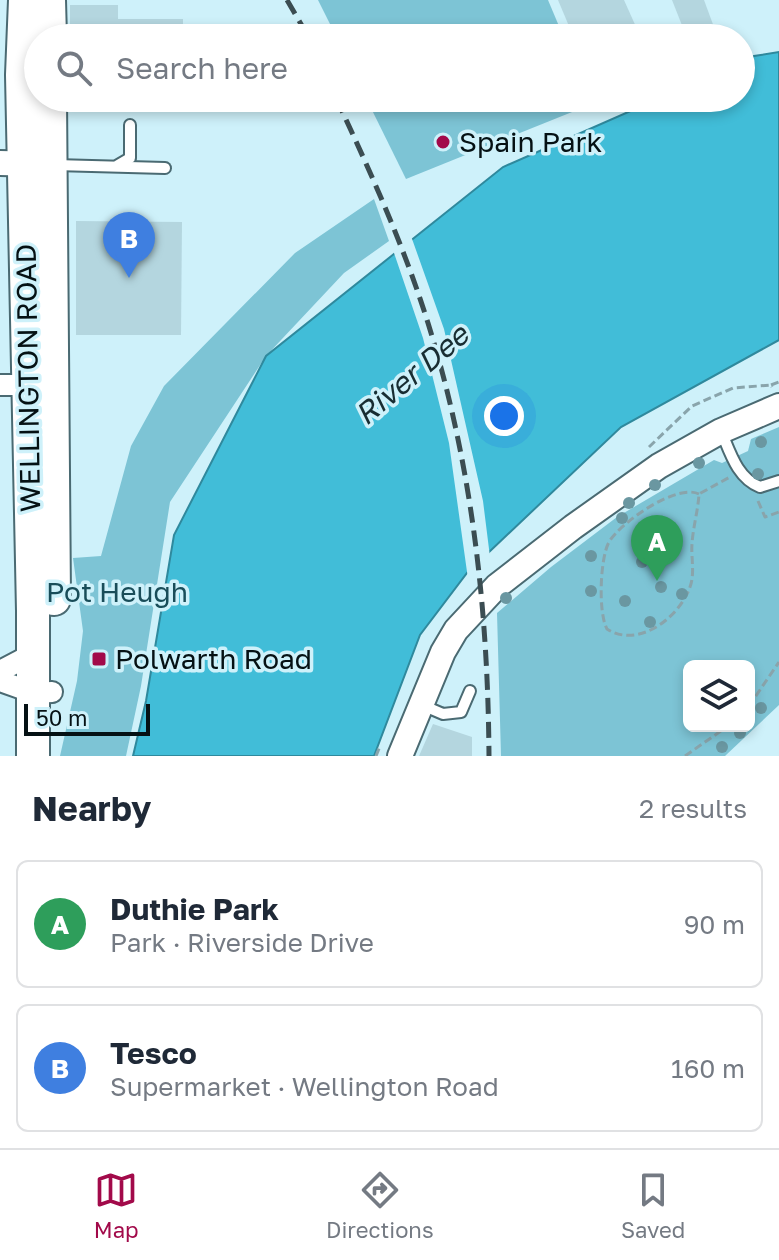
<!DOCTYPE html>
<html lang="en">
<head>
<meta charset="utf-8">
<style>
  :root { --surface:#fff; --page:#f2f2f3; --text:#1f2937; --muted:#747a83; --line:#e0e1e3; --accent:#a20a4a }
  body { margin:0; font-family:"Golos Text",sans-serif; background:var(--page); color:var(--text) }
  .controls { position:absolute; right:24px; bottom:24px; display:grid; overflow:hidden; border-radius:12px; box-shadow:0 4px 12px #0003 }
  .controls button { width:72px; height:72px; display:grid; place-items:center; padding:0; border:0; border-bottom:2px solid var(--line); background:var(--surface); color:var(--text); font:40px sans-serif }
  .scale { position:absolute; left:24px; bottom:20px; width:126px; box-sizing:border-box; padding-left:8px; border:4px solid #051114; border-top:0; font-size:22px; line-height:28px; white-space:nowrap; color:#051114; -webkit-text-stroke:6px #cef1fa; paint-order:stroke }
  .you { position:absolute; left:504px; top:416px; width:28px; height:28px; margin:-20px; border:6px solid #fff; border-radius:50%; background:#1a73e8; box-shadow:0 0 0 12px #1a73e833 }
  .badge { display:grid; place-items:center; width:52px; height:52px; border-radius:50%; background:var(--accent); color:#fff; font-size:26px; font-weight:700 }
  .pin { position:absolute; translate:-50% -66px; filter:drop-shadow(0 2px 4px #0008) }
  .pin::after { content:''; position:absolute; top:42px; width:28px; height:24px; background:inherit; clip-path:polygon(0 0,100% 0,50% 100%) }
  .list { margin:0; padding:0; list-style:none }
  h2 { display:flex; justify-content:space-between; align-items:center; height:104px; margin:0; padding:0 32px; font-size:34px }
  h2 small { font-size:26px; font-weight:400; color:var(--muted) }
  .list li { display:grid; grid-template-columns:52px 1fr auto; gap:24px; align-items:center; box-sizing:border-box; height:128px; margin:0 16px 16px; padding:0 16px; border:2px solid var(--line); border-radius:12px }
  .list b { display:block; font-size:30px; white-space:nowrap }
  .list p { margin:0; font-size:26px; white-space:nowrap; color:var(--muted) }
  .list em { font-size:26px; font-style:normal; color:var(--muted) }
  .icon { flex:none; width:44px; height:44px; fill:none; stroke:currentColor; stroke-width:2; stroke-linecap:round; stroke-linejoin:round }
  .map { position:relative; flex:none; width:779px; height:756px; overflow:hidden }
  .search { position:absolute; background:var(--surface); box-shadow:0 4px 12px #0003; left:24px; right:24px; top:24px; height:88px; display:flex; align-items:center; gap:20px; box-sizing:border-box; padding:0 28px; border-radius:44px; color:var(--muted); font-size:30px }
  .sheet { height:392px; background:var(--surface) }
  nav { display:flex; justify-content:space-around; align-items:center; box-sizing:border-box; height:112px; border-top:2px solid var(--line); background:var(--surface); font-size:22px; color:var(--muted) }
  nav a { display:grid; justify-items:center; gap:4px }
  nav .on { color:var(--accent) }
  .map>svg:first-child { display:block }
  .green { fill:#7dc4d5; fill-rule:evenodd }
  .water { fill:#41bdd8; stroke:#2f899d; stroke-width:2 }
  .pier { fill:#cef1fa }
  .building { fill:#b4d6df }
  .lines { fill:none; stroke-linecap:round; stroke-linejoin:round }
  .service-casing { stroke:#4a6a72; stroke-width:14 }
  .minor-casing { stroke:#4a6a72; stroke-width:24 }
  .tertiary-casing { stroke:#4a6a72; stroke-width:28 }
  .primary-casing { stroke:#4a6a72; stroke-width:36 }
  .path { stroke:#89a4ab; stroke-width:3; stroke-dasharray:8 4; stroke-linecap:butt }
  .service { stroke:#fff; stroke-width:10 }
  .minor { stroke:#fff; stroke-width:20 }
  .tertiary { stroke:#fff; stroke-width:24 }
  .primary { stroke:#fff; stroke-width:32 }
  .rail { stroke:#3b4d52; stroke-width:5; stroke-dasharray:16 8; stroke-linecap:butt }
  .tree { fill:#6a97a1 }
  .poi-dot { fill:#a20a4a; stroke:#cef1fa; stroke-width:3 }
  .labels { text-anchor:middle; stroke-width:7; stroke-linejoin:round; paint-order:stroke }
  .poi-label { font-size:28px; fill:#051114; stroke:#cef1fa; text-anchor:start }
  .street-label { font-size:28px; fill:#051114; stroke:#cef1fa }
  .park-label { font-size:28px; fill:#194d59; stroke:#cef1fa }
  .water-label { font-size:30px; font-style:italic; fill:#182d32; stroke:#cef1fa }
</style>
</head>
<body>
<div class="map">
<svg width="779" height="756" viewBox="0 0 779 756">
  <rect width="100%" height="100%" fill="#cef1fa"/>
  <!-- green -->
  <g class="green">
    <path d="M318,0h230l16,38h-227z"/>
    <path d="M366,98h223l3,6 -186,75z"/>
    <path d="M374,199l15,42 -45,32 -78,83 -96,146 -29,184 -15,70h-66l17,-75 6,-50 -10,-73 28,-2 30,-110 33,-60 131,-133z"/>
    <path d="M779,427v278l-54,51h-224l-4,-143 54,-46 66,-50 97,-57 8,3 26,-12 3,-12zM689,666h60v60h-60z"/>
  </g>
  <!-- water -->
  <path class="water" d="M779,52v288l-158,87 -154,146 -47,62 -46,121h-241l13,-55 28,-166 92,-179 237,-189 157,-69h81v-36l13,-6z"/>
  <!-- pier -->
  <path class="pier" d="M411,236l33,93 39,172 7,56 -22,22 -19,-136 -26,-105 -30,-88z"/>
  <!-- building -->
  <g class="building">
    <path d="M558,0h66l17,38h-67z"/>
    <path d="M672,0h32l14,38h-31z"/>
    <path d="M70,5h48v14h65v19h-113z"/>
    <path d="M76,221l106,1 -1,113h-105z"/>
    <path d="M433,724l39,13v19h-53z"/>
  </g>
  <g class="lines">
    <defs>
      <g id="service">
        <path d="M55,165l110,3"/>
        <path d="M118,165l12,-7v-33"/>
        <path d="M721,431c9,21 16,47 39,56l19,-6"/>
        <path d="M422,705l21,9 18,-2 9,-21"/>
      </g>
      <g id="minor">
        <path d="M0,385h40"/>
        <path d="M0,671l27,-14 6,-9"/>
        <path d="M0,681l34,12 18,-1"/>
      </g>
      <g id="tertiary">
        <path d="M0,163l40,1"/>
        <path d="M400,756l43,-104 13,-22 41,-44 76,-59 86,-61 62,-35 58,-25"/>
      </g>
      <g id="primary">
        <path d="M25,0l-3,75 11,536v145"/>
        <path d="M49,0l1,38"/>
        <path d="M50,98l4,501"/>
      </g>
    </defs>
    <!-- service casing -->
    <use href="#service" class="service-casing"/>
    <!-- minor casing -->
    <use href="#minor" class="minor-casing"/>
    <!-- tertiary casing -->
    <use href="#tertiary" class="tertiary-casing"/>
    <!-- primary casing -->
    <use href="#primary" class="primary-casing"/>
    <!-- path -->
    <g class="path">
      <path d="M771,385l8,-3"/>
      <path d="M649,447l43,-41 41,-18 38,-3 1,2"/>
      <path d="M699,494c-22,-11 -78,28 -90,48 -9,16 -11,71 -2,87 31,20 72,-11 83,-42 5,-13 1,-29 2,-43 1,-17 6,-33 7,-50l31,-17"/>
      <path d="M758,501l7,16 14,-5"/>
      <path d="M749,706l30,-44"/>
      <path d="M376,756l4,-10"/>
      <path d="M685,756l43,-30"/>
    </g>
    <!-- service -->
    <use href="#service" class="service"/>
    <!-- minor -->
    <use href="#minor" class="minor"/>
    <!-- tertiary -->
    <use href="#tertiary" class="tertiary"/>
    <!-- primary -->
    <use href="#primary" class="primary"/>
    <!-- rail -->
    <g class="rail">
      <path d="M287,0l22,38"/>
      <path d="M336,98c34,73 68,148 92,225 44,141 60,286 61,433"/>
    </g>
  </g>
  <!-- trees -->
  <g class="tree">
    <circle cx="761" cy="442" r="6"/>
    <circle cx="699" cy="463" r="6"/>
    <circle cx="758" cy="474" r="6"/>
    <circle cx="655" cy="485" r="6"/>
    <circle cx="629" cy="503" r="6"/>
    <circle cx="622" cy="518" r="6"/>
    <circle cx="591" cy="556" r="6"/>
    <circle cx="642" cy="562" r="6"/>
    <circle cx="661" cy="587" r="6"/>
    <circle cx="591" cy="591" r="6"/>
    <circle cx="682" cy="594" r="6"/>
    <circle cx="506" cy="598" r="6"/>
    <circle cx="625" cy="601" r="6"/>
    <circle cx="650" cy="622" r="6"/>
    <circle cx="761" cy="708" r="6"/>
    <circle cx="740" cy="733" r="6"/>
    <circle cx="722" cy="747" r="6"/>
  </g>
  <!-- markers -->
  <g class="poi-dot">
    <circle cx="443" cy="142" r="8"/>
    <rect x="91" y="651" width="16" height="16" rx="4"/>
  </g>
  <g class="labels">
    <!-- poi labels -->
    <g class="poi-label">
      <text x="459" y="152">Spain Park</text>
      <text x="115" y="669">Polwarth Road</text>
    </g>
    <!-- street labels -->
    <g class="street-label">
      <text transform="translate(28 378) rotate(-91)" y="10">WELLINGTON ROAD</text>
    </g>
    <!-- park labels -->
    <g class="park-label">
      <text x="117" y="602">Pot Heugh</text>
    </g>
    <!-- water labels -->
    <g class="water-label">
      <text transform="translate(412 375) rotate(-40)" y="10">River Dee</text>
    </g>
  </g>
</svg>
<div class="controls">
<button><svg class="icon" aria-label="layers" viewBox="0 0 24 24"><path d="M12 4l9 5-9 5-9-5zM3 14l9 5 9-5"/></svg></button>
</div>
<div class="scale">50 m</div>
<div class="you"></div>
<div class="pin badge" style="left:657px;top:581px;background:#2e9e5b">A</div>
<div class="pin badge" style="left:129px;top:278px;background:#3f7fe0">B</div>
<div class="search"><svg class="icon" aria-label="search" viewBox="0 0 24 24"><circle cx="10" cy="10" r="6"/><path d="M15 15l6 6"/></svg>Search here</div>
</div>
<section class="sheet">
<h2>Nearby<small>2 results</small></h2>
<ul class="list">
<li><span class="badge" style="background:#2e9e5b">A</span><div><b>Duthie Park</b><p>Park · Riverside Drive</p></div><em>90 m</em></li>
<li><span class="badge" style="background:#3f7fe0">B</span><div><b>Tesco</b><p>Supermarket · Wellington Road</p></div><em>160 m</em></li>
</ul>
</section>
<nav>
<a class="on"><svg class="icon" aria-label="map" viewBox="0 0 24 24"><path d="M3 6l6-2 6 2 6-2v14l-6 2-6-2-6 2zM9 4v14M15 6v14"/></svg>Map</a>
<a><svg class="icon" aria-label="directions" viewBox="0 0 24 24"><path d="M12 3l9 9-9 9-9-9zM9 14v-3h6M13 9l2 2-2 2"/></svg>Directions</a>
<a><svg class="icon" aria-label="saved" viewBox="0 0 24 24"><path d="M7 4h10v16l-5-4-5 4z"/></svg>Saved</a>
</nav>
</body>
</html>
